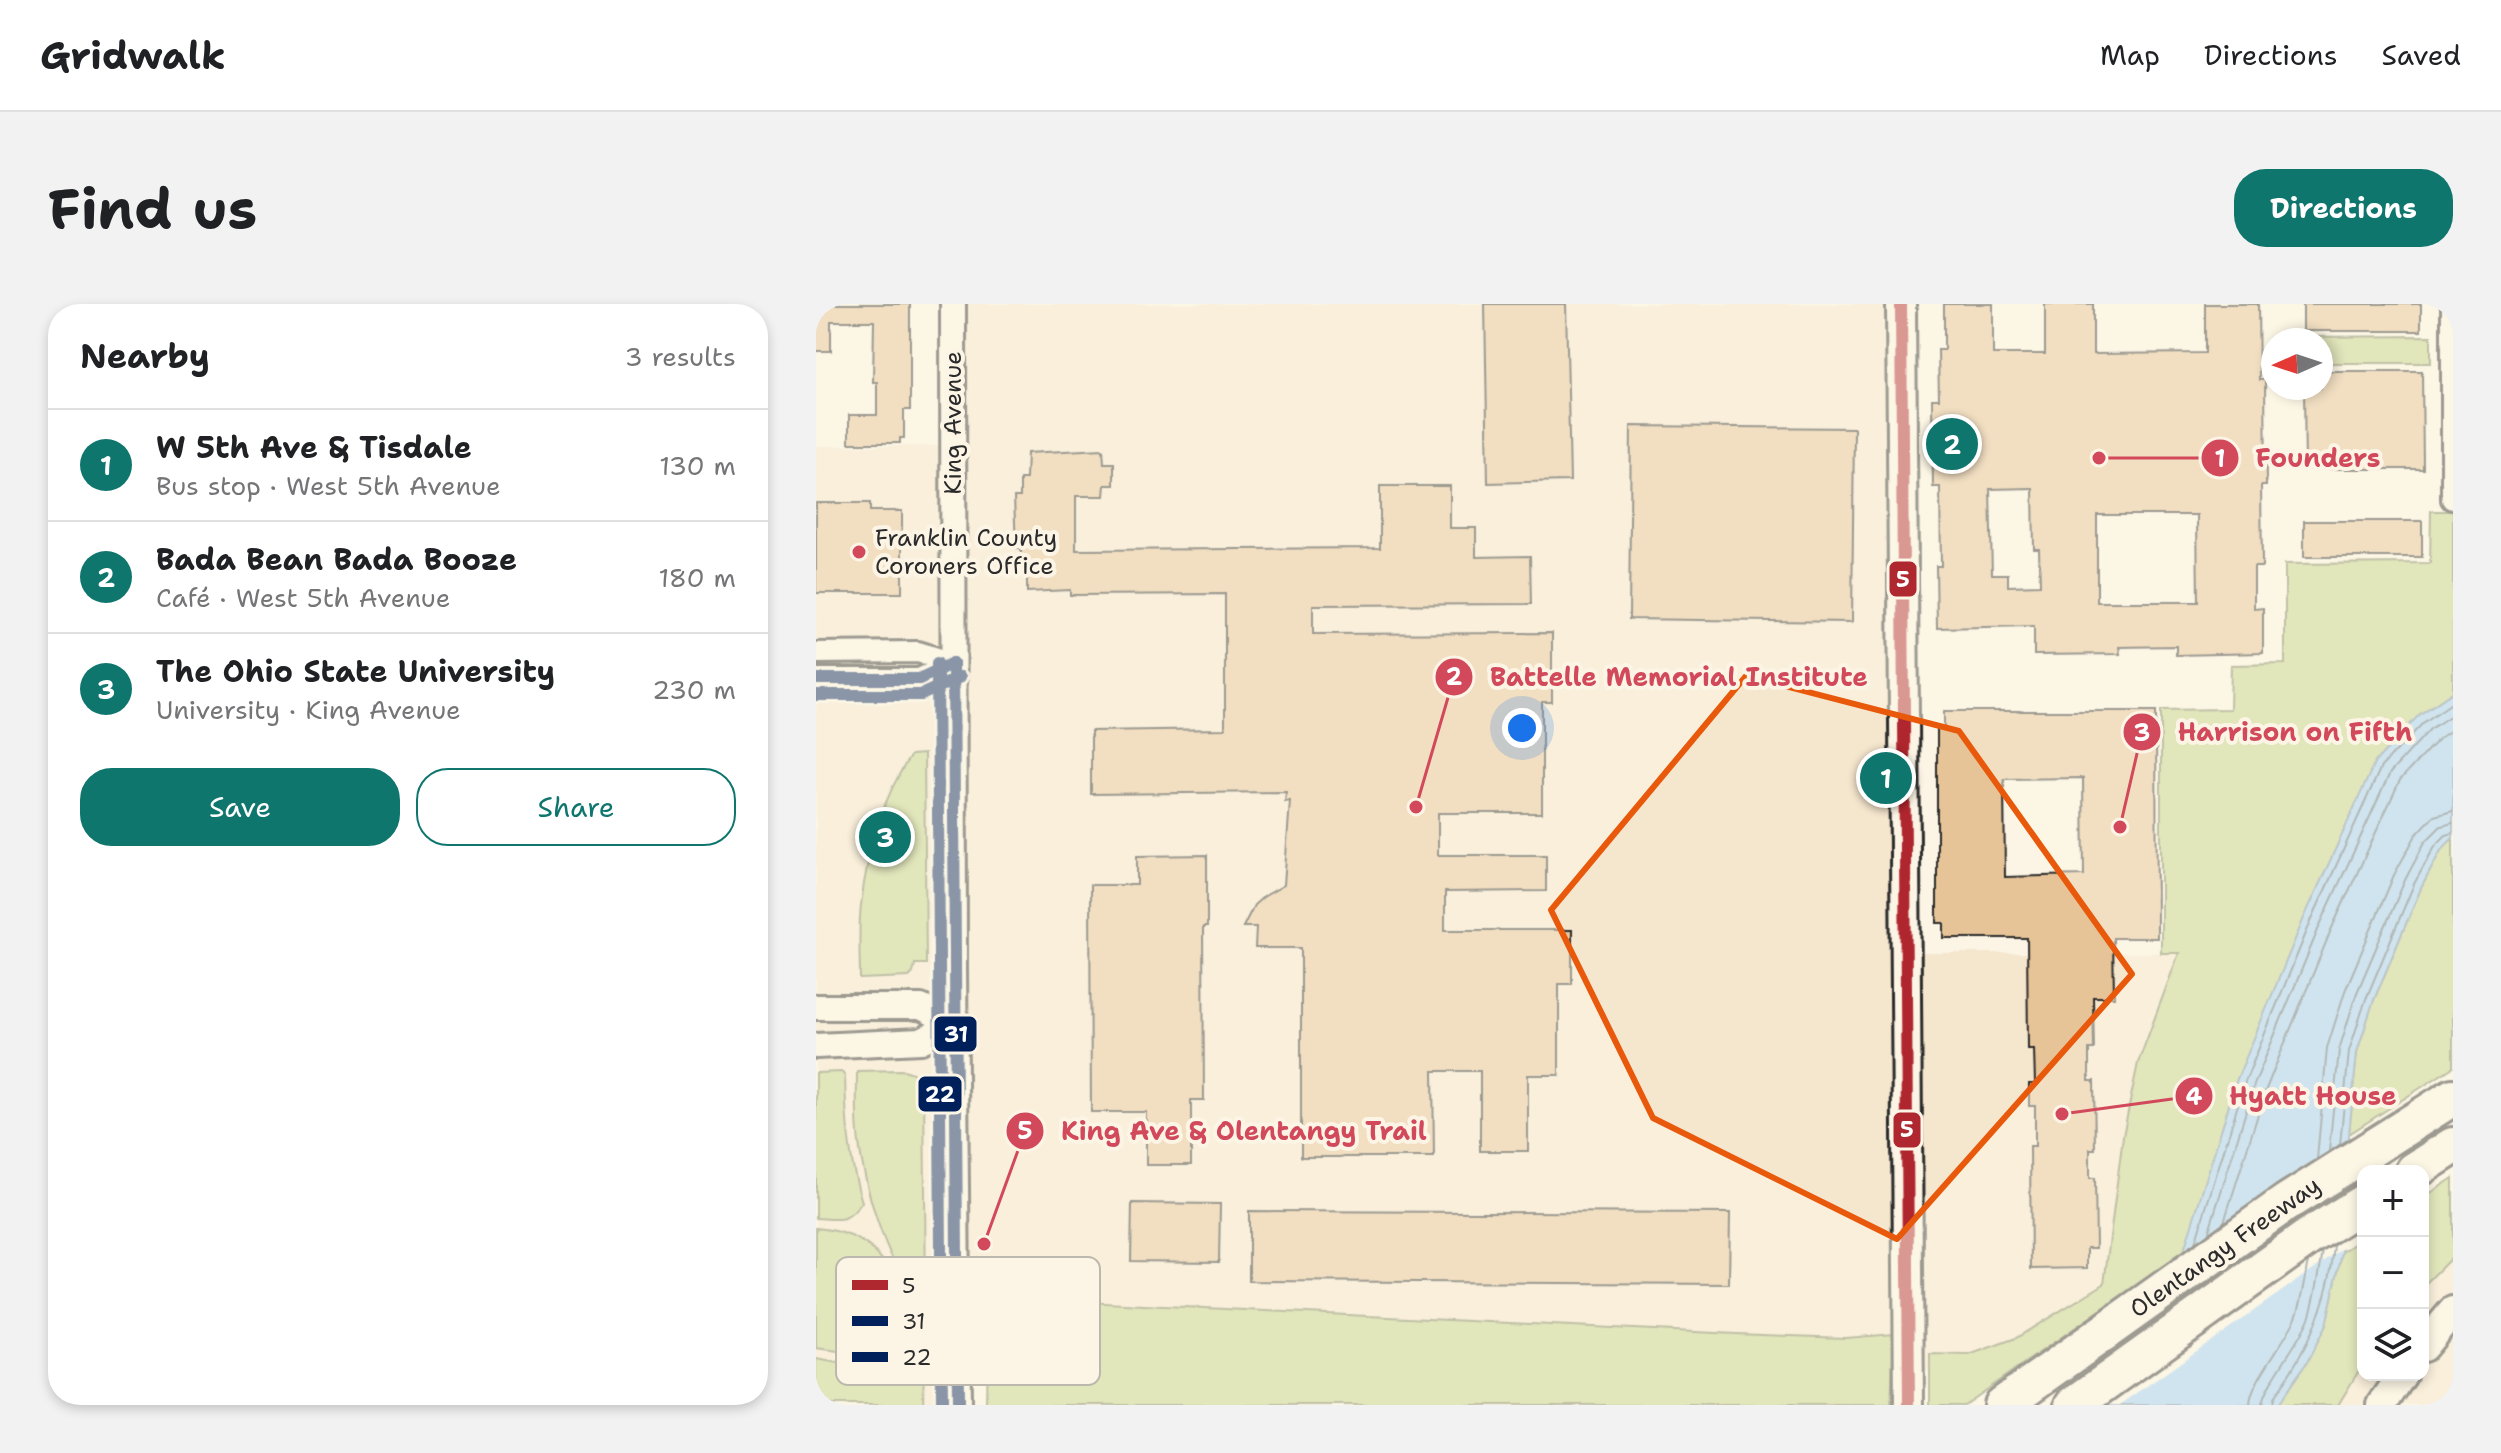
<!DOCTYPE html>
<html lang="en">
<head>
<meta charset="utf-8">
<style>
  :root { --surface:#fff; --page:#f2f2f2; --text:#202124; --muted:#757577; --line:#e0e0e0; --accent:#0f766e }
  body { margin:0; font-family:"Shantell Sans",sans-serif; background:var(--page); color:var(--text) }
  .controls { position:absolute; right:24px; bottom:24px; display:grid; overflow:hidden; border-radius:16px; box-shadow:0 4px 12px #0003 }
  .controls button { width:72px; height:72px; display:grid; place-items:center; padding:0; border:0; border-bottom:2px solid var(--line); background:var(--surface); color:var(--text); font:40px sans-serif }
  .compass { position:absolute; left:1445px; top:24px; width:72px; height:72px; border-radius:50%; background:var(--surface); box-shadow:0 4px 12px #0003; rotate:267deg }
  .you { position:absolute; left:706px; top:424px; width:28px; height:28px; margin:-20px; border:6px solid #fff; border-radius:50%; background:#1a73e8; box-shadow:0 0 0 12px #1a73e833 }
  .badge { display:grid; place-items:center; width:52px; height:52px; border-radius:50%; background:var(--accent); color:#fff; font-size:26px; font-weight:700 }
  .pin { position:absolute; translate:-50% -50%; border:4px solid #fff; box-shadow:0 2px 8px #0006 }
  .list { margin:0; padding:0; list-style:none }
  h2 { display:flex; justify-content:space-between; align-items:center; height:104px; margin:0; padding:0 32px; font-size:34px }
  h2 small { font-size:26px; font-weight:400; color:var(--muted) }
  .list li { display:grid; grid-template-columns:52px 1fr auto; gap:24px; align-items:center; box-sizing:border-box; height:112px; padding:0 32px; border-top:2px solid var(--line) }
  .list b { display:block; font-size:30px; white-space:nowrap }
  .list p { margin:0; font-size:26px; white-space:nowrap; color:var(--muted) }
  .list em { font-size:26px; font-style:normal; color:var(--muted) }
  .actions { display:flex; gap:16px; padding:24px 32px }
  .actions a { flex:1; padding:18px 0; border:2px solid var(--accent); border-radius:32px; text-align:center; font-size:28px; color:var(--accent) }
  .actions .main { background:var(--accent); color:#fff }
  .icon { flex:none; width:44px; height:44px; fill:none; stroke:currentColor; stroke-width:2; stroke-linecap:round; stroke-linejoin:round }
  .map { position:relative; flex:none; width:1637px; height:1101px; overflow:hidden; border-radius:32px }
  header { display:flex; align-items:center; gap:48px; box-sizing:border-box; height:112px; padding:0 40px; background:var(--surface); border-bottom:2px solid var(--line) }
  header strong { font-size:38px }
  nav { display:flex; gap:44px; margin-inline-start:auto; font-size:28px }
  .intro { display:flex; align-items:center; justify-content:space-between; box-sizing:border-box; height:192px; padding:0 48px }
  h1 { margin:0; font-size:56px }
  .button { padding:20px 36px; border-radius:32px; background:var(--accent); color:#fff; font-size:28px; font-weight:700 }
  main { display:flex; gap:48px; padding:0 48px }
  aside { flex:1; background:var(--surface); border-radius:32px; box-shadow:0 4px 12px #0003 }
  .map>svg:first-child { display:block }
  .built { fill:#f5e6ce }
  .green { fill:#c3d388; stroke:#777f5a; stroke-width:2 }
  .water { fill:#9ccffa; stroke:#6f8da7; stroke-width:2 }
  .pier { fill:#fcf5e5 }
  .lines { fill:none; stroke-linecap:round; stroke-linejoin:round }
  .shore { stroke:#586d7e; stroke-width:2 }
  .building { fill:#e6c497; stroke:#2b2b2b; stroke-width:2; fill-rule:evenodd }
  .minor-casing { stroke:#2b2b2b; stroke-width:26 }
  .tertiary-casing { stroke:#2b2b2b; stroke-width:30 }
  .secondary-casing { stroke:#2b2b2b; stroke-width:34 }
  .motorway-casing { stroke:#2b2b2b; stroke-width:42 }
  .minor { stroke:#fcf5e5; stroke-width:20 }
  .tertiary { stroke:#fcf5e5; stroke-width:24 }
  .secondary { stroke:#fcf5e5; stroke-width:28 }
  .motorway { stroke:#fcf5e5; stroke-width:36 }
  .bus-1-casing { stroke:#fcf5e5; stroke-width:18 }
  .bus-2-casing { stroke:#fcf5e5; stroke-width:18 }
  .bus-3-casing { stroke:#fcf5e5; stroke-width:18 }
  .bus-1 { stroke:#af272f; stroke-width:12 }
  .bus-2 { stroke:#00205b; stroke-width:12 }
  .bus-3 { stroke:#00205b; stroke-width:12 }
  .marked { fill:none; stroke:#e8590c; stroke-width:6; stroke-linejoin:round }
  .poi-dot { fill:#d1495b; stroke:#fcf5e5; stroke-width:3 }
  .labels { text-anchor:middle; stroke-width:8; stroke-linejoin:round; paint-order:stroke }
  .street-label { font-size:24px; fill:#2b2b2b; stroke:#fcf5e5 }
  .poi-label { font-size:24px; fill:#2b2b2b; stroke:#fcf5e5; text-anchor:start }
  .key { fill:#fcf5e5; stroke:#bdb8ad; stroke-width:2 }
  .key-label { font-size:22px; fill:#2b2b2b }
  .leader { fill:none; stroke:#d1495b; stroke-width:3 }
  .callout-dot { fill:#d1495b; stroke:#fcf5e5; stroke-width:3 }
  .mark-label { font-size:24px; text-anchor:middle; font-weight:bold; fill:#fff }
  .callout-label { font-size:26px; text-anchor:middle; font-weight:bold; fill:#d1495b; stroke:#fcf5e5; stroke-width:8; stroke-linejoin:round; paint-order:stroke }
  .line-badge { stroke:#fcf5e5; stroke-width:3 }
  .badge-label { font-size:22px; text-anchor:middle; font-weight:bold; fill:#fff }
</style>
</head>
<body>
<header>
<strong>Gridwalk</strong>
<nav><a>Map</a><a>Directions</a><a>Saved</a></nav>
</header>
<div class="intro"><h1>Find us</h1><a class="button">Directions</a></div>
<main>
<aside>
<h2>Nearby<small>3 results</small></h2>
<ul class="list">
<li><span class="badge">1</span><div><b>W 5th Ave &amp; Tisdale</b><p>Bus stop · West 5th Avenue</p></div><em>130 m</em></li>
<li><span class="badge">2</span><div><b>Bada Bean Bada Booze</b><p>Café · West 5th Avenue</p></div><em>180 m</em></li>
<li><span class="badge">3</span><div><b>The Ohio State University</b><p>University · King Avenue</p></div><em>230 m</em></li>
</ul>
<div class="actions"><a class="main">Save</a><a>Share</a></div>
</aside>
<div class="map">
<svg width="1637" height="1101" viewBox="0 0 1637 1101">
  <rect width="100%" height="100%" fill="#fcf5e5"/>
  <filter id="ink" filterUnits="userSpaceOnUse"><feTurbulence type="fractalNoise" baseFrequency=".0125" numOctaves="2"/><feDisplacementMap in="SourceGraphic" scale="16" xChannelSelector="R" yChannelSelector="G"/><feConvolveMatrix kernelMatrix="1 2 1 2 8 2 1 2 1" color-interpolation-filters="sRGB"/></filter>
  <g filter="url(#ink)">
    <!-- built -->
    <g class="built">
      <path d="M137,0h948l4,649h274l-41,110 -15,73 -19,148 2,22 -175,65h-38v-37l-47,4 -110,-4 -736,-36v6l-43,-2 2,103h-143v-959h138z"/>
      <path d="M1637,952v149h-115l25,-41v11h60v-89z"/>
    </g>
    <!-- green -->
    <g class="green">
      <path d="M1615,32v27h-110v-23h-23v-3z"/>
      <path d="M1615,207h22v181l-34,23 -182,364 -53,173 -220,153h-34v-51l39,1 47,-17 88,-54 19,-148 15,-73 41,-110h-18v-243l69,-1 1,-44 54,-1v-100l145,-1z"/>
      <path d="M108,450l2,210h-11l-2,9 -4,4 -49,2c0,-24 -2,-49 1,-74 6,-51 21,-107 50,-150z"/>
      <path d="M1637,534v229l-104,67 8,-82 16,-50 48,-114 20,-38z"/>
      <path d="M87,766c13,3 18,6 21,19l2,210c-39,-19 -65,-125 -68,-166 -2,-21 -1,-42 -1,-62z"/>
      <path d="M26,768l3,5c1,43 4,84 17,125 -16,22 -22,17 -46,16v-145z"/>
      <path d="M1637,874v78l-30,30v-88z"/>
      <path d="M0,924c23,2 46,9 62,27 19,20 19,43 47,57v46h-33l-76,-10z"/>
      <path d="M1547,934v126l-25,41h-61l30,-43 19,-37 16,-73z"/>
      <path d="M184,994l736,36 110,4 48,-4 -3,71h-905l1,-61 9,-1v-23h-14v-17l17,1z"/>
      <path d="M0,1055l45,8 63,1 -1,37h-107z"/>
    </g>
    <!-- water -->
    <path class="water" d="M1637,388v146l-12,12 -20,38 -48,114 -16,50 -8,82 -7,118 -16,73 -19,37 -30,43h-196l74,-61 82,-265 67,-161 71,-156 44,-47z"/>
    <!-- pier -->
    <path class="pier" d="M1536,834l-6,108 -226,159h-43l74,-64 27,-84z"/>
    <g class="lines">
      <!-- shore -->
      <g class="shore">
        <path d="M1524,841l9,-94 17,-52 48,-115 21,-38 11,-11 7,-2"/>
        <path d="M1513,847l10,-101 17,-55 49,-115 20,-38 16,-16 12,-3"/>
        <path d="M1501,855l10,-111 18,-57 49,-116 22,-40 18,-19 19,-5"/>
        <path d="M1408,918l42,-133 65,-159 69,-150 38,-41 15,-10"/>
        <path d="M1392,930l46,-149 66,-160 70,-152 40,-44 23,-15"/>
        <path d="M1379,939l50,-161 66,-161 70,-154 43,-45 29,-20"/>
        <path d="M1434,1101c0,-23 36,-63 46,-88 7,-17 9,-38 13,-56"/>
        <path d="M1446,1101c1,-18 38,-63 47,-87 7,-21 10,-45 14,-67"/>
        <path d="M1456,1101l1,-7c33,-45 57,-96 61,-153"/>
      </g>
    </g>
    <!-- building -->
    <g class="building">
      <path d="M0,0h94v106h-6v28h-4v5h-51v-28h28v-33h-4l1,-61h-43v30h-15z"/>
      <path d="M669,0h81l4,177 -82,2z"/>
      <path d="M1128,0h49v50h52v-50h48v50l112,-1v-49h53l1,76h6l1,106h-5l1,81h-8v42l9,-1v45l-87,2v-9l-57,1 1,7 -86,1v-29l-97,2 -1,-62h5l-1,-79h-7l-1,-88h7l-1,-49h6zM1217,184l1,61h5l1,36 -32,1v-12h-16l-2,-85zM1281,211h100l1,87h-101z"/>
      <rect x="1487" y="0" width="118" height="27"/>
      <path d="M1505,67h101l1,98h-118l-1,-81h17z"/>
      <path d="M815,122l223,2 -2,194 -223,-3z"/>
      <path d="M287,145l1,14h10v22h-9l-1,11h-28v54l304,-2v-62h70v42h26v29l54,-1 1,48 -218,1v29l239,-1v69h-10v111h-104v42h108v36l-101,1v38h127v54h-13v91h-31v76h-48v-80h-47l1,86h-133v-209h-46l1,-21h-13l11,-22 9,-8 21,-12 6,-84 -5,1 1,-10 -195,2v-63l134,-2v-135l-155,1v-5l-43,2v-27h-6v-17h-5l-2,-51h6v-18h6l1,-26z"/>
      <path d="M0,199h54v8h32v82h-86z"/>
      <rect x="1488" y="217" width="118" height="36"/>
      <path d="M1128,407h212l1,227h-44l1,59h-21l1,52h-5v32h5l1,68h-5v29h5l1,70h-9v20l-56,1 -1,-123h5v-40h-6v-22h6l-1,-35h-6l-1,-111h-83v-15h-7v-195h7zM1267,474l1,97 -79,2 -1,-98z"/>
      <path d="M391,551v72h-4l1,173h-13v65h-45v-53h-55l-1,-227h47v-29z"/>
      <path d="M316,899l88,1 -1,58 -88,-1z"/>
      <path d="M433,907l481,2 -1,71 -480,-3z"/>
    </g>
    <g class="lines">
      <defs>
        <g id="minor">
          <path d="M1636,0v195"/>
          <path d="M0,349l102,-1 35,11"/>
          <path d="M0,375h103l34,-16"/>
        </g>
        <g id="tertiary">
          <path d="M137,0l1,667 4,434"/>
          <path d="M0,703h105l33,17"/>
          <path d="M0,742l105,-5 33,-17"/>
        </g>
        <g id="secondary">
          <path d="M1085,0l8,1101"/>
          <path d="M1607,1043l30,-36"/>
          <path d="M1566,1101l20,-30"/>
        </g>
        <g id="motorway">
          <path d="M1598,867l39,-25"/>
          <path d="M1186,1101l285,-203 166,-105"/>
          <path d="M1258,1101l236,-169 53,-33"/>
        </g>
      </defs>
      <!-- minor casing -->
      <use href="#minor" class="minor-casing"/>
      <!-- tertiary casing -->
      <use href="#tertiary" class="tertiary-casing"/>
      <!-- secondary casing -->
      <use href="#secondary" class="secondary-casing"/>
      <!-- motorway casing -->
      <use href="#motorway" class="motorway-casing"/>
      <!-- minor -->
      <use href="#minor" class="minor"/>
      <!-- tertiary -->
      <use href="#tertiary" class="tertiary"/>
      <!-- secondary -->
      <use href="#secondary" class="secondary"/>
      <!-- motorway -->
      <use href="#motorway" class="motorway"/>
      <defs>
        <path id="bus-1" d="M1085,0l8,1101"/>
        <g id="bus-2">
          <path d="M137,359l5,742"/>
          <path d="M0,375h103l34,-16"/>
        </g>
        <g id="bus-3">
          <path d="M121,359l5,742"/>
          <path d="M0,391h105l39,-18"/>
        </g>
      </defs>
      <!-- bus-1 casing -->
      <use href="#bus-1" class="bus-1-casing"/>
      <!-- bus-2 casing -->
      <use href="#bus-2" class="bus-2-casing"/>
      <!-- bus-3 casing -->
      <use href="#bus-3" class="bus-3-casing"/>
      <!-- bus-1 -->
      <use href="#bus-1" class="bus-1"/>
      <!-- bus-2 -->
      <use href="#bus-2" class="bus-2"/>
      <!-- bus-3 -->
      <use href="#bus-3" class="bus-3"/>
    </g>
  </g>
  <!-- marked area -->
  <path d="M0 0H1637V1101H0ZM930,372l213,55 173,243 -235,265 -244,-121 -102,-208z" fill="#fcf5e5" fill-opacity=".55" fill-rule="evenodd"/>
  <path class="marked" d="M930,372l213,55 173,243 -235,265 -244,-121 -102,-208z"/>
  <!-- markers -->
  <circle class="poi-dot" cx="43" cy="248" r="8"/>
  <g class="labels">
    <!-- street labels -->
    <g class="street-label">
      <text transform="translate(137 119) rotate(-90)" y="8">King Avenue</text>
      <text transform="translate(1409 943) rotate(-35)" y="8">Olentangy Freeway</text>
    </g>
    <!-- poi labels -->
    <g class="poi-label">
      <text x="59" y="242">Franklin County<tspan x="59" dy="28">Coroners Office</tspan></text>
    </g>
  </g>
  <!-- legend -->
  <rect x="20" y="953" width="264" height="128" rx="12" class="key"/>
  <rect x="36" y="976" width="36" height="10" fill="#af272f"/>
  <rect x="36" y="1012" width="36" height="10" fill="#00205b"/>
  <rect x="36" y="1048" width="36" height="10" fill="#00205b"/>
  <g class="key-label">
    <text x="86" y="989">5</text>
    <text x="86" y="1025">31</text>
    <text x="86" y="1061">22</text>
  </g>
  <!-- callouts -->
  <path class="leader" d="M1283 154L1404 154M600 503L638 373M1304 523L1326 428M1246 810L1378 792M168 940L209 827"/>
  <g class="callout-dot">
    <circle cx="1283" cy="154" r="8"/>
    <circle cx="600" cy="503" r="8"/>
    <circle cx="1304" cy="523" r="8"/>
    <circle cx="1246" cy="810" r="8"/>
    <circle cx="168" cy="940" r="8"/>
    <circle cx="1404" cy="154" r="20"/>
    <circle cx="638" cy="373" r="20"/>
    <circle cx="1326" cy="428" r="20"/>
    <circle cx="1378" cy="792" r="20"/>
    <circle cx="209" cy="827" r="20"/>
  </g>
  <g class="mark-label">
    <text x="1404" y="163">1</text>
    <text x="638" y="381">2</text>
    <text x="1326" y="437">3</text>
    <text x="1378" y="801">4</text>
    <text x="209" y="835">5</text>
  </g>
  <g class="callout-label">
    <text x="1502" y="163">Founders</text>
    <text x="863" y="382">Battelle Memorial Institute</text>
    <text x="1479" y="437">Harrison on Fifth</text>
    <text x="1497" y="801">Hyatt House</text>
    <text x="428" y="836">King Ave &amp; Olentangy Trail</text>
  </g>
  <g class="line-badge">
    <rect x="1072" y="256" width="30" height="38" rx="8" fill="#af272f"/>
    <rect x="117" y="711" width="45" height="38" rx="8" fill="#00205b"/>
    <rect x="101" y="771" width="46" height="38" rx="8" fill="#00205b"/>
    <rect x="1076" y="807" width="30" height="38" rx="8" fill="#af272f"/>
  </g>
  <g class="badge-label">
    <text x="1087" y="283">5</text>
    <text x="140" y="738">31</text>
    <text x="124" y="798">22</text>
    <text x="1091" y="833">5</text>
  </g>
</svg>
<div class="controls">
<button>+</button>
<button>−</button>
<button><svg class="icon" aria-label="layers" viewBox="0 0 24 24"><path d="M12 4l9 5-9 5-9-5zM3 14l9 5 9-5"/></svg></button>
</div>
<svg class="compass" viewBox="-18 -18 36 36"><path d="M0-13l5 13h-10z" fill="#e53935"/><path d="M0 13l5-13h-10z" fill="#757577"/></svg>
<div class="you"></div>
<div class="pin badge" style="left:1070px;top:474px">1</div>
<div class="pin badge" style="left:1136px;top:140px">2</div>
<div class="pin badge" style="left:69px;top:533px">3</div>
</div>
</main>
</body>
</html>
